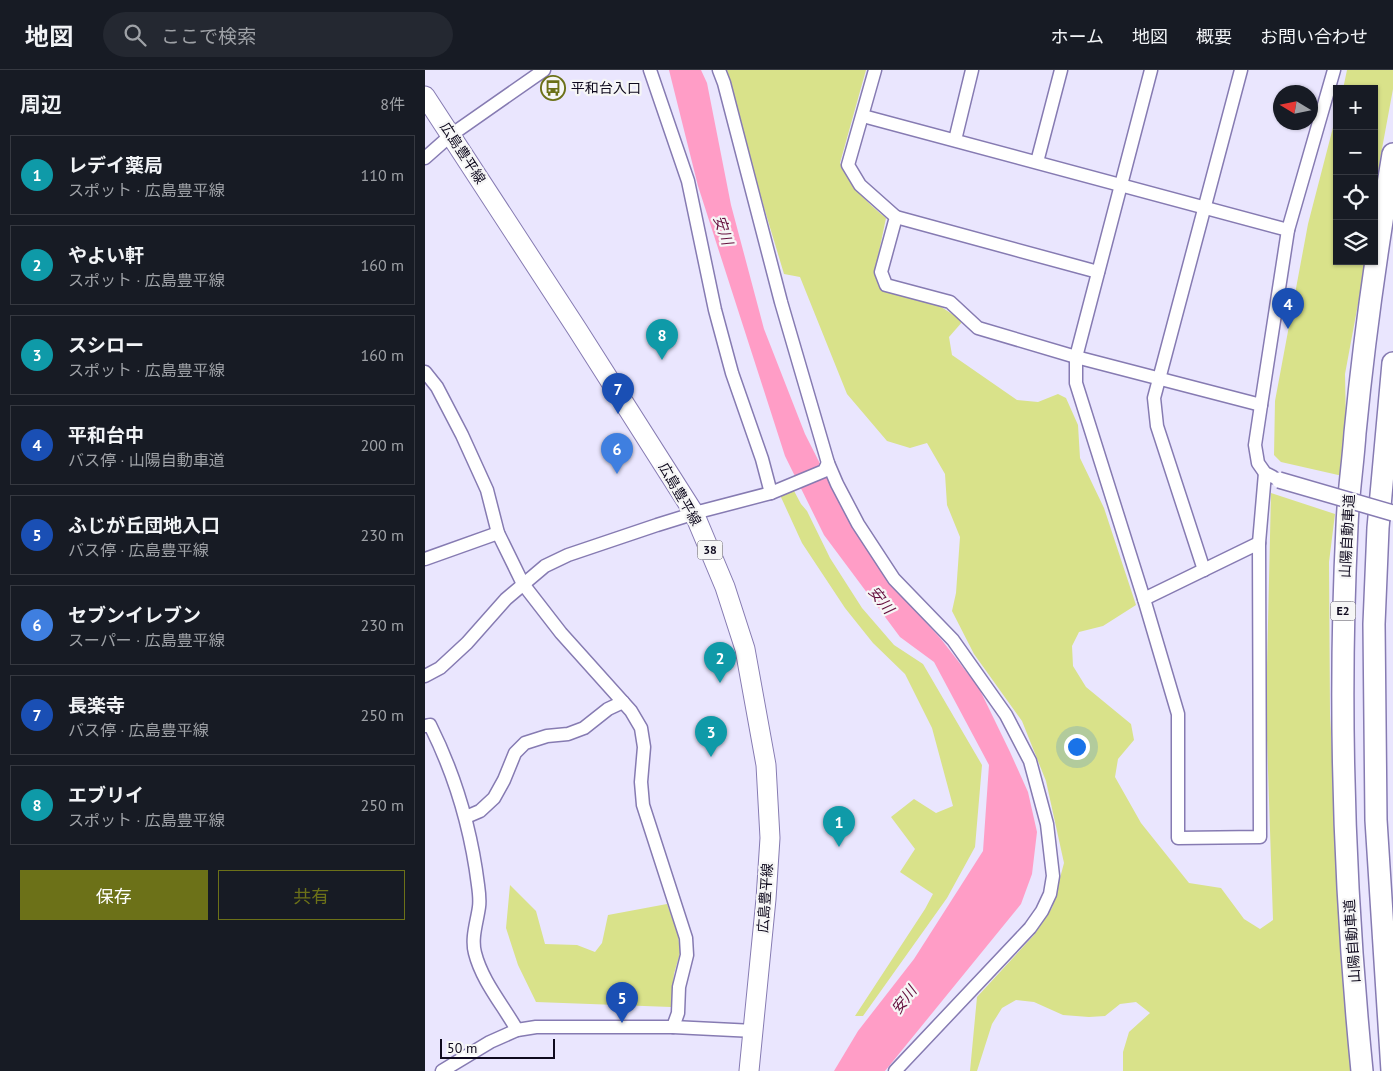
<!DOCTYPE html>
<html lang="ja">
<head>
<meta charset="utf-8">
<style>
  :root { --surface:#171b24; --page:#242831; --text:#f1f3f6; --muted:#9ea1a6; --line:#363941; --accent:#6c7118 }
  body { margin:0; font-family:"PT Sans","Noto Sans JP",sans-serif; background:var(--page); color:var(--text) }
  .controls { position:absolute; right:15px; top:15px; display:grid; overflow:hidden; border-radius:0px; box-shadow:0 1px 4px #0004 }
  .controls button { width:45px; height:45px; display:grid; place-items:center; padding:0; border:0; border-bottom:1px solid var(--line); background:var(--surface); color:var(--text); font:25px sans-serif }
  .compass { position:absolute; left:848px; top:15px; width:45px; height:45px; border-radius:50%; background:var(--surface); box-shadow:0 1px 4px #0004; rotate:280deg }
  .scale { position:absolute; left:15px; bottom:12px; width:115px; box-sizing:border-box; padding-left:5px; border:2px solid #0e091d; border-top:0; font-size:14px; line-height:18px; white-space:nowrap; color:#0e091d; -webkit-text-stroke:4px #f6f6f6; paint-order:stroke }
  .you { position:absolute; left:651px; top:676px; width:18px; height:18px; margin:-12px; border:4px solid #fff; border-radius:50%; background:#1a73e8; box-shadow:0 0 0 8px #1a73e833 }
  .badge { display:grid; place-items:center; width:32px; height:32px; border-radius:50%; background:var(--accent); color:#fff; font-size:16px; font-weight:700 }
  .pin { position:absolute; translate:-50% -41px; filter:drop-shadow(0 1px 2px #0008) }
  .pin::after { content:''; position:absolute; top:26px; width:18px; height:15px; background:inherit; clip-path:polygon(0 0,100% 0,50% 100%) }
  .list { margin:0; padding:0; list-style:none }
  h2 { display:flex; justify-content:space-between; align-items:center; height:65px; margin:0; padding:0 20px; font-size:21px }
  h2 small { font-size:16px; font-weight:400; color:var(--muted) }
  .list li { display:grid; grid-template-columns:32px 1fr auto; gap:15px; align-items:center; box-sizing:border-box; height:80px; margin:0 10px 10px; padding:0 10px; border:1px solid var(--line); border-radius:0px }
  .list b { display:block; font-size:19px; white-space:nowrap }
  .list p { margin:0; font-size:16px; white-space:nowrap; color:var(--muted) }
  .list em { font-size:16px; font-style:normal; color:var(--muted) }
  .actions { display:flex; gap:10px; padding:15px 20px }
  .actions a { flex:1; padding:11px 0; border:1px solid var(--accent); border-radius:0px; text-align:center; font-size:18px; color:var(--accent) }
  .actions .main { background:var(--accent); color:#fff }
  .icon { flex:none; width:28px; height:28px; fill:none; stroke:currentColor; stroke-width:2; stroke-linecap:round; stroke-linejoin:round }
  .map { position:relative; flex:none; width:968px; height:1001px; overflow:hidden }
  header { display:flex; align-items:center; gap:30px; box-sizing:border-box; height:70px; padding:0 25px; background:var(--surface); border-bottom:1px solid var(--line) }
  header strong { font-size:24px }
  nav { display:flex; gap:28px; margin-inline-start:auto; font-size:18px }
  .search { width:350px; height:45px; background:var(--page); display:flex; align-items:center; gap:12px; box-sizing:border-box; padding:0 18px; border-radius:28px; color:var(--muted); font-size:19px }
  main { display:flex }
  aside { flex:1; background:var(--surface) }
  .map>svg:first-child { display:block }
  .green { fill:#d9e28a }
  .water { fill:#ff9dc6 }
  .lines { fill:none; stroke-linecap:round; stroke-linejoin:round }
  .minor-casing { stroke:#867bb2; stroke-width:15 }
  .primary-casing { stroke:#867bb2; stroke-width:21 }
  .motorway-casing { stroke:#867bb2; stroke-width:24 }
  .minor { stroke:#fff; stroke-width:12 }
  .primary { stroke:#fff; stroke-width:19 }
  .motorway { stroke:#fff; stroke-width:21 }
  .tertiary-bridge-casing { stroke:#867bb2; stroke-width:18; stroke-linecap:butt }
  .tertiary-bridge { stroke:#fff; stroke-width:15 }
  .labels { text-anchor:middle; stroke-width:4.5; stroke-linejoin:round; paint-order:stroke }
  .shield { fill:#f6f6f6; stroke:#54505e; stroke-width:1 }
  .shield-label { font-size:12px; font-weight:bold; fill:#0e091d }
  .poi-label { font-size:14px; fill:#0e091d; stroke:#f6f6f6; text-anchor:start }
  .street-label { font-size:14px; fill:#0e091d; stroke:#f6f6f6 }
  .water-label { font-size:15px; font-style:italic; fill:#650f3d; stroke:#f6f6f6 }
</style>
</head>
<body>
<header>
<strong>地図</strong>
<div class="search"><svg class="icon" aria-label="search" viewBox="0 0 24 24"><circle cx="10" cy="10" r="6"/><path d="M15 15l6 6"/></svg>ここで検索</div>
<nav><a>ホーム</a><a>地図</a><a>概要</a><a>お問い合わせ</a></nav>
</header>
<main>
<aside>
<h2>周辺<small>8件</small></h2>
<ul class="list">
<li><span class="badge" style="background:#0f9aa8">1</span><div><b>レデイ薬局</b><p>スポット · 広島豊平線</p></div><em>110 m</em></li>
<li><span class="badge" style="background:#0f9aa8">2</span><div><b>やよい軒</b><p>スポット · 広島豊平線</p></div><em>160 m</em></li>
<li><span class="badge" style="background:#0f9aa8">3</span><div><b>スシロー</b><p>スポット · 広島豊平線</p></div><em>160 m</em></li>
<li><span class="badge" style="background:#1a4fb4">4</span><div><b>平和台中</b><p>バス停 · 山陽自動車道</p></div><em>200 m</em></li>
<li><span class="badge" style="background:#1a4fb4">5</span><div><b>ふじが丘団地入口</b><p>バス停 · 広島豊平線</p></div><em>230 m</em></li>
<li><span class="badge" style="background:#3f7fe0">6</span><div><b>セブンイレブン</b><p>スーパー · 広島豊平線</p></div><em>230 m</em></li>
<li><span class="badge" style="background:#1a4fb4">7</span><div><b>長楽寺</b><p>バス停 · 広島豊平線</p></div><em>250 m</em></li>
<li><span class="badge" style="background:#0f9aa8">8</span><div><b>エブリイ</b><p>スポット · 広島豊平線</p></div><em>250 m</em></li>
</ul>
<div class="actions"><a class="main">保存</a><a>共有</a></div>
</aside>
<div class="map">
<svg width="968" height="1001" viewBox="0 0 968 1001">
  <rect width="100%" height="100%" fill="#eae6fe"/>
  <!-- green -->
  <g class="green">
    <path d="M302,0h139l-26,93c11,23 26,39 46,55l-11,53 8,20 52,12 28,18 -14,16 3,18 65,45 21,2 20,-8 8,4 12,27 2,33 24,50 32,97 -33,21 -24,6 -7,14 1,20 13,21 45,37 3,16 -16,19 -3,18 26,46 48,60 32,5 23,31 16,10 13,-9 -7,-210 5,-217 64,21 -6,48 1,152 12,218 13,139h-232v-19l6,-20 21,-19 -14,-11 -16,2 -15,12 -16,1 -26,-2 -29,-13 -18,-2 -14,8 -10,16 -15,47h-7l7,-74 57,-62 18,-27 12,-45 -18,-82 -24,-60 -48,-67 -22,-43 4,-18 4,-56 -13,-32 -2,-31 -18,-31 -17,5 -23,-7 -40,-47 -47,-117 -16,-3 -24,-80z"/>
    <path d="M922,0h46v19l-14,76 -5,45v-121h-31z"/>
    <path d="M912,42v149h29l-21,113 2,103 -66,-15 -7,-7 1,-54 33,-177z"/>
    <path d="M368,419l8,15 6,7 23,47 32,50 32,37 29,19 59,101 -7,82 -28,51 -84,118h-8l70,-107 8,-15 -33,-22 15,-23 -24,-32 23,-18 22,14 17,-7 -21,-78 -27,-54 -32,-31 -28,-35 -43,-65 -22,-48z"/>
    <path d="M85,815l26,26 9,33 32,1 18,7 7,-9 6,-28 59,-11 11,30 2,19 -6,21 -3,33 -135,-5 -18,-37 -12,-37z"/>
  </g>
  <!-- water -->
  <path class="water" d="M244,0h32l6,13 24,122 33,124 41,105 48,95 36,53 52,57 38,49 31,64 18,40 9,40 -5,42 -11,30 -136,167h-51l24,-40 56,-72 69,-108 6,-86 -55,-103 -34,-25 -76,-102 -39,-79 -87,-270z"/>
  <g class="lines">
    <defs>
      <g id="minor">
        <path d="M225,0l38,111 27,129 17,63 30,86 9,34"/>
        <path d="M294,0l5,13 57,219 47,161 9,21 21,40 36,55 59,61 53,75 24,46 17,63 6,52 -3,18 -8,17 -12,17 -135,143"/>
        <path d="M450,0l-27,95 12,20 36,32 -15,55 5,13 64,17 28,26 98,29 185,48"/>
        <path d="M726,0l-75,287v26l68,216 34,115v124l82,-1 -1,-294 6,-70"/>
        <path d="M438,46l425,114"/>
        <path d="M530,70l17,-70"/>
        <path d="M0,88l26,-23 93,-65"/>
        <path d="M612,92l24,-92"/>
        <path d="M471,147l202,55"/>
        <path d="M0,302l12,15 25,48 25,55 11,43 25,51 38,49 70,78 10,17 3,19 -3,35 2,23 43,133 1,17 -8,32 -1,26 -5,14"/>
        <path d="M848,407l-8,-4 -7,-10 -3,-18 6,-40 27,-175 46,-160"/>
        <path d="M0,489l73,-26"/>
        <path d="M779,500l-47,-144 -3,-28 87,-328"/>
        <path d="M719,529l115,-56"/>
        <path d="M0,606l15,-8 27,-25 39,-44 39,-33 23,-11 89,-30 45,-14 69,-18 53,-22 4,-8"/>
        <path d="M0,656l5,-1c25,50 41,104 48,160 1,7 2,15 1,22 -2,15 -8,31 -4,46 7,28 28,52 42,77"/>
        <path d="M41,747l14,-6 14,-13 10,-18 11,-27 10,-10 22,-7 21,-2 16,-6 24,-19 15,-7"/>
        <path d="M17,1001l48,-29 27,-12 19,-3h137l81,4"/>
      </g>
      <path id="primary" d="M0,26l152,233 117,184 31,74 20,62 21,116 4,73 -4,61 -17,172"/>
      <g id="motorway">
        <path d="M937,1001c-18,-181 -24,-364 -15,-545 1,-31 6,-62 8,-93 9,-93 22,-186 38,-279"/>
        <path d="M967,1001l-16,-251 -2,-196 4,-96 15,-165"/>
      </g>
    </defs>
    <!-- minor casing -->
    <use href="#minor" class="minor-casing"/>
    <!-- primary casing -->
    <use href="#primary" class="primary-casing"/>
    <!-- motorway casing -->
    <use href="#motorway" class="motorway-casing"/>
    <!-- minor -->
    <use href="#minor" class="minor"/>
    <!-- primary -->
    <use href="#primary" class="primary"/>
    <!-- motorway -->
    <use href="#motorway" class="motorway"/>
    <defs>
      <path id="tertiary-bridge" d="M854,410l114,33"/>
    </defs>
    <!-- tertiary-bridge casing -->
    <use href="#tertiary-bridge" class="tertiary-bridge-casing"/>
    <!-- tertiary-bridge -->
    <use href="#tertiary-bridge" class="tertiary-bridge"/>
  </g>
  <!-- icons -->
  <defs>
    <symbol id="bus-ring" viewBox="-11 -11 22 22"><circle r="9.5" fill="#f6f6f6" stroke="#6c7118" stroke-width="1.5"/><path d="M-5-6H5V4H4V6H2V4H-2V6H-4V4H-5ZM-3.5-4V0h7V-4ZM-3.5 1.2v1.5H-2V1.2ZM2 1.2v1.5H3.5V1.2Z" fill="#6c7118"/></symbol>
  </defs>
  <g fill-rule="evenodd">
    <use href="#bus-ring" x="114" y="4" width="28" height="28"/>
  </g>
  <g class="labels">
    <!-- shield labels -->
    <g class="shield">
      <rect x="272.5" y="470.5" width="25" height="19" rx="4"/>
      <rect x="905.5" y="531.5" width="25" height="19" rx="4"/>
    </g>
    <g class="shield-label">
      <text x="285" y="484">38</text>
      <text x="918" y="545">E2</text>
    </g>
    <!-- poi labels -->
    <g class="poi-label">
      <text x="146" y="23">平和台入口</text>
    </g>
    <!-- street labels -->
    <g class="street-label">
      <text transform="translate(38 83) rotate(57)" y="5">広島豊平線</text>
      <text transform="translate(255 424) rotate(60)" y="5">広島豊平線</text>
      <text transform="translate(922 466) rotate(-87)" y="5">山陽自動車道</text>
      <text transform="translate(340 828) rotate(-86)" y="5">広島豊平線</text>
      <text transform="translate(927 871) rotate(-94)" y="5">山陽自動車道</text>
    </g>
    <!-- water labels -->
    <g class="water-label">
      <text transform="translate(298 160) rotate(71)" y="5">安川</text>
      <text transform="translate(456 530) rotate(51)" y="5">安川</text>
      <text transform="translate(479 930) rotate(-52)" y="5">安川</text>
    </g>
  </g>
</svg>
<div class="controls">
<button>+</button>
<button>−</button>
<button><svg class="icon" aria-label="locate" viewBox="0 0 24 24"><circle cx="12" cy="12" r="6"/><path d="M12 2v4M12 18v4M2 12h4M18 12h4"/></svg></button>
<button><svg class="icon" aria-label="layers" viewBox="0 0 24 24"><path d="M12 4l9 5-9 5-9-5zM3 14l9 5 9-5"/></svg></button>
</div>
<svg class="compass" viewBox="-18 -18 36 36"><path d="M0-13l5 13h-10z" fill="#e53935"/><path d="M0 13l5-13h-10z" fill="#9ea1a6"/></svg>
<div class="scale">50 m</div>
<div class="you"></div>
<div class="pin badge" style="left:414px;top:777px;background:#0f9aa8">1</div>
<div class="pin badge" style="left:295px;top:613px;background:#0f9aa8">2</div>
<div class="pin badge" style="left:286px;top:687px;background:#0f9aa8">3</div>
<div class="pin badge" style="left:863px;top:259px;background:#1a4fb4">4</div>
<div class="pin badge" style="left:197px;top:953px;background:#1a4fb4">5</div>
<div class="pin badge" style="left:192px;top:404px;background:#3f7fe0">6</div>
<div class="pin badge" style="left:193px;top:344px;background:#1a4fb4">7</div>
<div class="pin badge" style="left:237px;top:290px;background:#0f9aa8">8</div>
</div>
</main>
</body>
</html>
